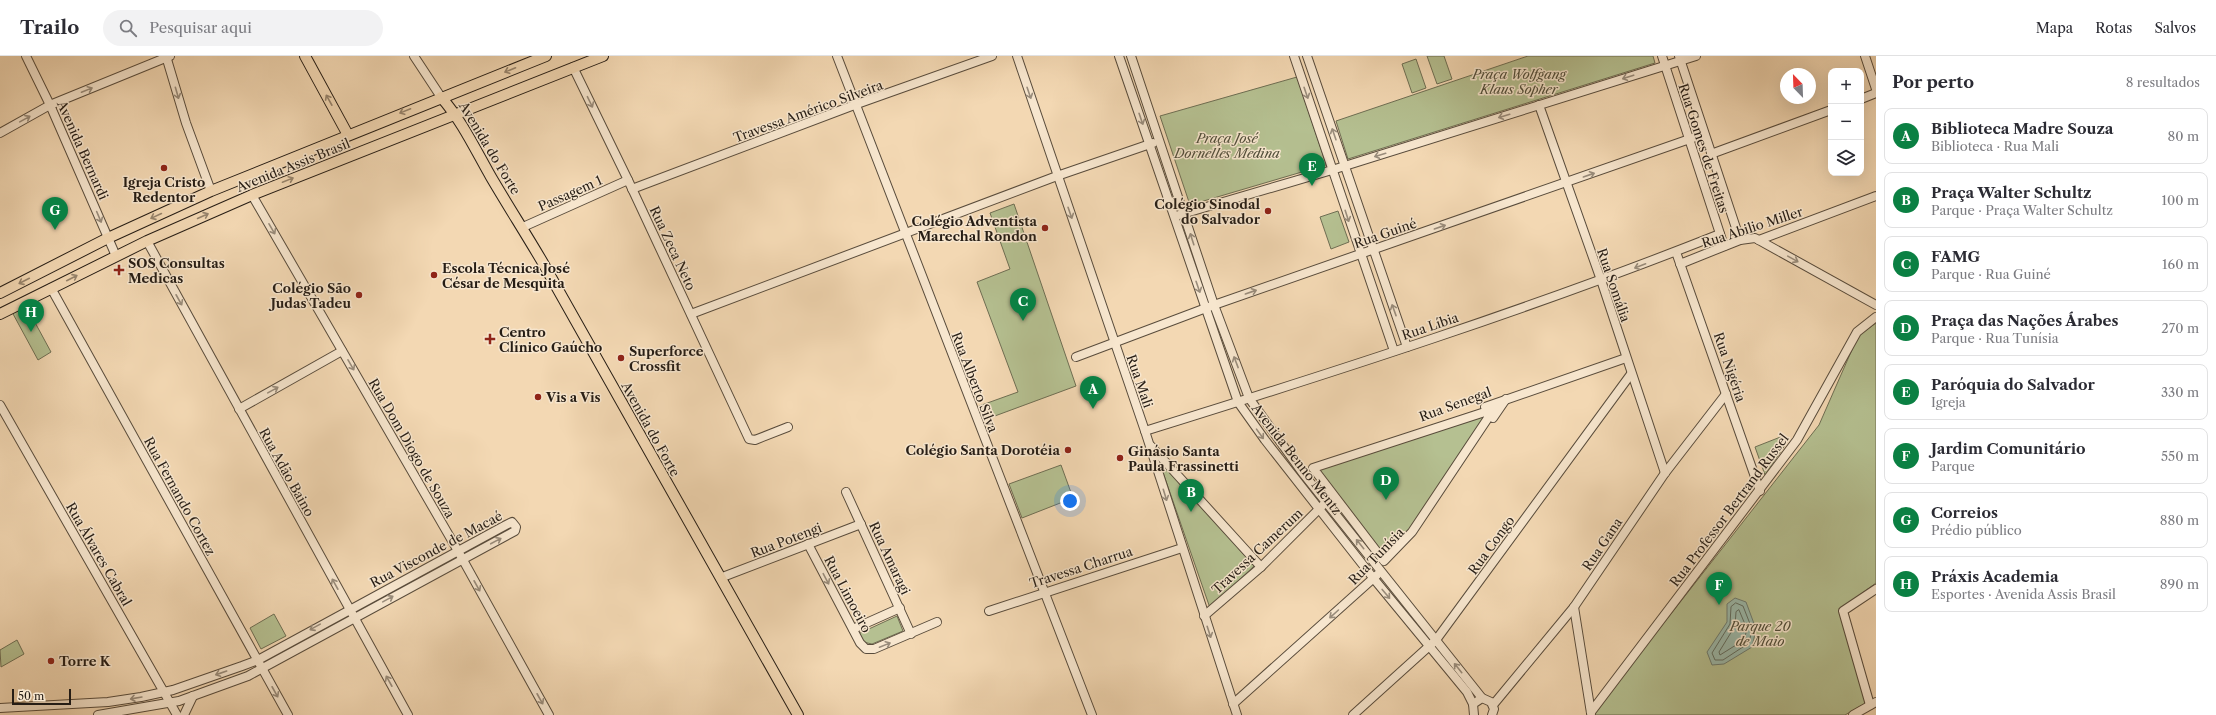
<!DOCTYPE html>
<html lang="pt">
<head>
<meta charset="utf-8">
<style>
  :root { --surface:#fff; --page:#f2f2f3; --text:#2b2b33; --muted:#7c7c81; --line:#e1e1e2; --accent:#0b8043 }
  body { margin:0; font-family:"Libre Caslon Text",serif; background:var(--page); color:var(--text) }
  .controls { position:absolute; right:12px; top:12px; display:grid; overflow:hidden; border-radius:8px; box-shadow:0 4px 16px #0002 }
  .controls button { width:36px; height:36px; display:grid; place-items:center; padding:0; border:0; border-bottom:1px solid var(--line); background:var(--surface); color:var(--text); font:20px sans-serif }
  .compass { position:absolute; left:1780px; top:12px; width:36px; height:36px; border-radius:50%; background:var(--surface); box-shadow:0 4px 16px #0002; rotate:337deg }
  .scale { position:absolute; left:12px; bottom:10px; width:59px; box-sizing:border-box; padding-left:4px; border:2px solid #261d15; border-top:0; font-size:11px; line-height:14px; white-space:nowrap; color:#261d15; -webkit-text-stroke:3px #f7e6ce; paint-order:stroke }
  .you { position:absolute; left:1070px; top:445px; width:14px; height:14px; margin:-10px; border:3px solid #fff; border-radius:50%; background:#1a73e8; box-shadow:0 0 0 6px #1a73e833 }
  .badge { display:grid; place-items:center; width:26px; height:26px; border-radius:50%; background:var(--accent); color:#fff; font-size:13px; font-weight:700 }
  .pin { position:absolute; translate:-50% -33px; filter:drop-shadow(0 1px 2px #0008) }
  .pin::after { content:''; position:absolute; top:21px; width:14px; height:12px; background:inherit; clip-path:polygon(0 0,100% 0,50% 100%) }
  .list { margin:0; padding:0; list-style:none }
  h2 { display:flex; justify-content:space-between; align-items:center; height:52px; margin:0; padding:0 16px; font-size:17px }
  h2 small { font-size:13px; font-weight:400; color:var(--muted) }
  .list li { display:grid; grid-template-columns:26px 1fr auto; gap:12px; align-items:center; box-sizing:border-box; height:56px; margin:0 8px 8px; padding:0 8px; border:1px solid var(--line); border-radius:8px }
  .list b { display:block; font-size:15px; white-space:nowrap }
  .list p { margin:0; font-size:13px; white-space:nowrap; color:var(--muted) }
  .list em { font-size:13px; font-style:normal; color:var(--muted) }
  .icon { flex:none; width:22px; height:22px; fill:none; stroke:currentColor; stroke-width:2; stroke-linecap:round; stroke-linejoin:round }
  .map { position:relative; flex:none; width:1876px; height:659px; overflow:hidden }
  header { display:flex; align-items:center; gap:24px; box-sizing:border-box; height:56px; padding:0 20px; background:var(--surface); border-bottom:1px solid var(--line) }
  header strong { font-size:19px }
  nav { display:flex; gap:22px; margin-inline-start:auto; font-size:14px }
  .search { width:280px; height:36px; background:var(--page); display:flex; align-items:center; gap:10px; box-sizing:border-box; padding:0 14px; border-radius:22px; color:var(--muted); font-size:15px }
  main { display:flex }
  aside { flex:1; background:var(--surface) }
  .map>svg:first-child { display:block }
  .green { fill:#b5c091; stroke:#6e6e53 }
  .water { fill:#9bbaac; stroke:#6c7b70 }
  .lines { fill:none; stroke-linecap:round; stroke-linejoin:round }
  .shore { stroke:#606c60; stroke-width:1 }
  .minor-casing { stroke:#594c3c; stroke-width:10 }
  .major-casing { stroke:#261d15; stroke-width:12 }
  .minor { stroke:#f7e6ce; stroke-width:8 }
  .major { stroke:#f3d8b3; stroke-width:10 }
  .oneway { stroke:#97846c }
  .oneway2 { stroke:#998c7b }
  .poi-dot { fill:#8f2418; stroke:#f7e6ce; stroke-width:1.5 }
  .labels { text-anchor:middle; stroke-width:3; stroke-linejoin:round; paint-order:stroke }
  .park-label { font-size:13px; font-style:italic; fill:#514e3a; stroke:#f7e6ce }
  .street-label { font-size:13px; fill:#261d15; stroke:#f7e6ce }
  .poi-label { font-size:13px; font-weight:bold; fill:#261d15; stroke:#f7e6ce; text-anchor:start }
</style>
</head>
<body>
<header>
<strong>Trailo</strong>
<div class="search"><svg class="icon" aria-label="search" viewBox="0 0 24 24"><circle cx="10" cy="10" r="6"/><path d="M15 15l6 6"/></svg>Pesquisar aqui</div>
<nav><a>Mapa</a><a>Rotas</a><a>Salvos</a></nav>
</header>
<main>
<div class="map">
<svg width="1876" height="659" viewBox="0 0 1876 659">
  <rect width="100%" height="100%" fill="#f3d8b3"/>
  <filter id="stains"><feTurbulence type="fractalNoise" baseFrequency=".005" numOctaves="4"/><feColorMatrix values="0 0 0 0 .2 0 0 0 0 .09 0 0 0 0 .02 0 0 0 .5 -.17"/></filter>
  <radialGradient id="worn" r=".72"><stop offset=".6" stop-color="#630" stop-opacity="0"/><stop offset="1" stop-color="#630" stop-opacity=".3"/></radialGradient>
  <!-- green -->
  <g class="green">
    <path d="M1427,0h17l8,23 -15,5z"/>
    <path d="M1528,0h125l2,7 -307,96 -12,-38z"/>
    <path d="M1416,3l10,29 -14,5 -10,-29z"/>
    <path d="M1297,21l27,81 5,6 -139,41 -30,-89z"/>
    <path d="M1014,148l62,182 -92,34 -5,-14 39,-14 -41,-110 33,-13 -20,-56z"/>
    <path d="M1338,155l11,31 -18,7 -11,-32z"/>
    <path d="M25,248l26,48 -13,8 -26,-48z"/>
    <path d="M1876,267v260l-37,27 27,93 -21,12h-250l-1,-3 225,-287 39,-89z"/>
    <path d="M1494,353l-82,123 -28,29 -71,-93z"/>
    <path d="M1783,380l6,3 -24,36 -10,-28z"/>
    <path d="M1158,402l96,108 -44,42z"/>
    <path d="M1061,409l12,33 -51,20 -13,-34z"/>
    <path d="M274,558l12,22 -25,13 -11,-21z"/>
    <path d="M897,560l6,15 -31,13 -9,-2 -5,-8z"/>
    <path d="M17,584l7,14 -23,13 -1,-17z"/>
  </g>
  <!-- water -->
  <path class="water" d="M1735,542l11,4 10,27 -4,18 -28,17 -12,1 -5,-13 20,-30v-18z"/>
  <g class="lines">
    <!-- shore -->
    <g class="shore">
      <path d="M1736,547l7,3 9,23 -3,14 -26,17h-8l-3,-7 18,-29 1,-17z"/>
      <path d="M1739,554l8,19 -3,11 -24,15 -1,-3 16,-26 1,-14z"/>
    </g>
    <defs>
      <g id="minor">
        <path d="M26,0l24,49 66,151"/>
        <path d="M166,0l20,67 25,68"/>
        <path d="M414,0l27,41"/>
        <path d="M837,0l255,659"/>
        <path d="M1017,0l128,375 92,284"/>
        <path d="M1119,0l119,346 27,38 109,139 93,113 6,12"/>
        <path d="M1131,0l83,249 35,93 53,74 180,226"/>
        <path d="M1294,0l100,295"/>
        <path d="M1307,0l100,291"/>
        <path d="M1662,0l62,190"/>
        <path d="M1679,0l61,184"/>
        <path d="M1865,0l11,33"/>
        <path d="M573,11l55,113 121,259 6,1 33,-13"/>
        <path d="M1861,43l15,-6"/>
        <path d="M1539,49l62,175 64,193"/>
        <path d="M0,77l50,-28 120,-49"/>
        <path d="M1711,98l120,-44"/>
        <path d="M632,133l225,-85 135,-48"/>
        <path d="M252,139l206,356 91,164"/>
        <path d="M1179,159l153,-45 364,-114"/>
        <path d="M523,171l105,-47"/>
        <path d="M1759,184l117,-44"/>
        <path d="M147,185l261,474"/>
        <path d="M1676,196l84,239"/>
        <path d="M1680,208l60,-24 15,-2 121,67"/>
        <path d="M51,232l237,427"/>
        <path d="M691,258l366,-138 96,-33"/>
        <path d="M1076,301l138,-52 490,-171"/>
        <path d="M0,349l177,310"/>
        <path d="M1485,351l141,-49"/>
        <path d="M239,353l103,-58"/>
        <path d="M1494,353l-82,123 -28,29 -71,-93z"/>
        <path d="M1493,362l13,-19"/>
        <path d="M1145,375c193,-60 386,-122 575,-197"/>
        <path d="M1151,390l110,121"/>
        <path d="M846,436l65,142"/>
        <path d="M808,488l52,99 6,6h8l63,-27"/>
        <path d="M720,522l141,-54"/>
        <path d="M1574,551l17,106"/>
        <path d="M989,555l193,-63"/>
        <path d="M1204,560l57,-49 63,-63"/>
        <path d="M853,573l47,-21"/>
        <path d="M1233,648l144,-129"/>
        <path d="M1493,649l81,-98 91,-134 61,-79"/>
        <path d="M1870,649l-27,-94 33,-22"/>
        <path d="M0,652l108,-6 33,-5 32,-7 69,-24 16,-6 248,-135 6,-3 4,5 -1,4 -267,145 -69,25 -81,14"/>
        <path d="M1591,656l206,-272 60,-108 19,-15"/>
        <path d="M184,659l9,-19"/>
        <path d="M1353,659l83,-75 195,-266"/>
        <path d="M1474,659l-1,-11 9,-6 9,4 3,7 -2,6"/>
        <path d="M1853,659l23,-13"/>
      </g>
      <g id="major">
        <path d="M305,0l43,79"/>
        <path d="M441,41c21,24 34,52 50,80 17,29 35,57 52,86l255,452"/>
        <path d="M0,237l108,-55 103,-47 335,-135"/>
        <path d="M0,258l147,-73 105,-46 351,-139"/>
      </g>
    </defs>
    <!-- minor casing -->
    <use href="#minor" class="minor-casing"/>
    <!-- major casing -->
    <use href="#major" class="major-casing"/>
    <!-- minor -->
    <use href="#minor" class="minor"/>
    <!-- major -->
    <use href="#major" class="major"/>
  </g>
  <!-- one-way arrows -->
  <defs><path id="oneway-shaft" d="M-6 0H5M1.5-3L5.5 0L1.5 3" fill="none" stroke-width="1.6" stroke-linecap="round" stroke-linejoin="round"/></defs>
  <g class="oneway">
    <use href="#oneway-shaft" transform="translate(510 14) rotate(158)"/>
    <use href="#oneway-shaft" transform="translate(329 44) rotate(-119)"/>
    <use href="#oneway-shaft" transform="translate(405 55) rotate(158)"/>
    <use href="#oneway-shaft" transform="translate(288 124) rotate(-22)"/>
    <use href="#oneway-shaft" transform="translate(156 160) rotate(155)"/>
    <use href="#oneway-shaft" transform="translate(203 160) rotate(-24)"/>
    <use href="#oneway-shaft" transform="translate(72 222) rotate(-27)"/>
    <use href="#oneway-shaft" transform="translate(24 225) rotate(153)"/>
  </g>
  <g class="oneway2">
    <use href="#oneway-shaft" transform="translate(1628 21) rotate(162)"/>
    <use href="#oneway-shaft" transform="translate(87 34) rotate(-22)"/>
    <use href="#oneway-shaft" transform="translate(177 37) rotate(74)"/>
    <use href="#oneway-shaft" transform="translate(1029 37) rotate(71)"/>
    <use href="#oneway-shaft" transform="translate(1306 37) rotate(71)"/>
    <use href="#oneway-shaft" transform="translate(590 46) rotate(64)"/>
    <use href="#oneway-shaft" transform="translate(1504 60) rotate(163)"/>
    <use href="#oneway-shaft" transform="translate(25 63) rotate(-29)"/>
    <use href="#oneway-shaft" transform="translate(1141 63) rotate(71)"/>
    <use href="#oneway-shaft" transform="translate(1334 78) rotate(-109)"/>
    <use href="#oneway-shaft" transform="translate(1380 99) rotate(163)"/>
    <use href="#oneway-shaft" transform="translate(1589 119) rotate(-19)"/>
    <use href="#oneway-shaft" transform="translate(1070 157) rotate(71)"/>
    <use href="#oneway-shaft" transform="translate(1347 160) rotate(72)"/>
    <use href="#oneway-shaft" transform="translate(99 161) rotate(67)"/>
    <use href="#oneway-shaft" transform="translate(1440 171) rotate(-19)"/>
    <use href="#oneway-shaft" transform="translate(272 173) rotate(60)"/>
    <use href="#oneway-shaft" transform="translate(1192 183) rotate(-108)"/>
    <use href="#oneway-shaft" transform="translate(1793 203) rotate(29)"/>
    <use href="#oneway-shaft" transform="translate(1640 210) rotate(159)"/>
    <use href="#oneway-shaft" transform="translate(1198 231) rotate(71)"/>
    <use href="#oneway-shaft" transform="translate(1251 236) rotate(-19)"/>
    <use href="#oneway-shaft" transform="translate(179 244) rotate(61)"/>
    <use href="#oneway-shaft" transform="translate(1394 254) rotate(-110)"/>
    <use href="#oneway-shaft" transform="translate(1236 306) rotate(-111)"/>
    <use href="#oneway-shaft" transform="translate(351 309) rotate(60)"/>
    <use href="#oneway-shaft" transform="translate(273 334) rotate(-29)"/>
    <use href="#oneway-shaft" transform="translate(1260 378) rotate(54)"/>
    <use href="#oneway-shaft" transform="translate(1165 439) rotate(73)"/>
    <use href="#oneway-shaft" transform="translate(496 485) rotate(-28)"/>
    <use href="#oneway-shaft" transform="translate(1360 488) rotate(-129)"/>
    <use href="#oneway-shaft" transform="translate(826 523) rotate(62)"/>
    <use href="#oneway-shaft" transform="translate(335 528) rotate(-119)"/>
    <use href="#oneway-shaft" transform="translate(477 530) rotate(61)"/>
    <use href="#oneway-shaft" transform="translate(1386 538) rotate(50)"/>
    <use href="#oneway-shaft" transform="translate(388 543) rotate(-29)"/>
    <use href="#oneway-shaft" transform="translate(1334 558) rotate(138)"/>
    <use href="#oneway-shaft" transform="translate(315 571) rotate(151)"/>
    <use href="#oneway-shaft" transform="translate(1209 576) rotate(72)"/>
    <use href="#oneway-shaft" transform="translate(885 589) rotate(-22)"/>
    <use href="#oneway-shaft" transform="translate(1458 612) rotate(-129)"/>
    <use href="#oneway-shaft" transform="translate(221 617) rotate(161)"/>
    <use href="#oneway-shaft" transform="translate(389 625) rotate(-119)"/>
    <use href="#oneway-shaft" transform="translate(275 636) rotate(61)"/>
    <use href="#oneway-shaft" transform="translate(136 642) rotate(170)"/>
    <use href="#oneway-shaft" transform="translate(540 643) rotate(61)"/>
  </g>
  <!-- markers -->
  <g class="poi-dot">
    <circle cx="164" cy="112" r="4"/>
    <circle cx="1268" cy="155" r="4"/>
    <circle cx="1045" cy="172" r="4"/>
    <path d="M117 208h4v4h4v4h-4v4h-4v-4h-4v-4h4z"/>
    <circle cx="434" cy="219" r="4"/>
    <circle cx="359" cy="239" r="4"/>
    <path d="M488 277h4v4h4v4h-4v4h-4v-4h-4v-4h4z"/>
    <circle cx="621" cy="302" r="4"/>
    <circle cx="538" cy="341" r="4"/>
    <circle cx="1068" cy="394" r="4"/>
    <circle cx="1120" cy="402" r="4"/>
    <circle cx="51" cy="605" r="4"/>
  </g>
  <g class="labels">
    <!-- park labels -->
    <g class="park-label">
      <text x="1519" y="23">Praça Wolfgang<tspan x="1519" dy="15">Klaus Sopher</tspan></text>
      <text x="1227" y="87">Praça José<tspan x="1227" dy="15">Dornelles Medina</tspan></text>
      <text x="1760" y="575">Parque 20<tspan x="1760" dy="15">de Maio</tspan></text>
    </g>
    <!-- street labels -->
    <g class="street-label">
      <text transform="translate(808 55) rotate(-20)" y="5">Travessa Américo Silveira</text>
      <text transform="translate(490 92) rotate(59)" y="5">Avenida do Forte</text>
      <text transform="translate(1704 92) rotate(72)" y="5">Rua Gomes de Freitas</text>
      <text transform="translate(83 94) rotate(66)" y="5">Avenida Bernardi</text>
      <text transform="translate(293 109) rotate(-22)" y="5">Avenida Assis Brasil</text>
      <text transform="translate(570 137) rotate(-24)" y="5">Passagem 1</text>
      <text transform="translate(1752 171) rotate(-18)" y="5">Rua Abilio Miller</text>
      <text transform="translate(1385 177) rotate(-19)" y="5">Rua Guiné</text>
      <text transform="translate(673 192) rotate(65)" y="5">Rua Zeca Neto</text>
      <text transform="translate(1614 229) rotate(71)" y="5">Rua Somália</text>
      <text transform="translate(1430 270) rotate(-19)" y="5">Rua Líbia</text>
      <text transform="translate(1730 311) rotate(71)" y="5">Rua Nigéria</text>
      <text transform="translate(1140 325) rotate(71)" y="5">Rua Mali</text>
      <text transform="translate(975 326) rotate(69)" y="5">Rua Alberto Silva</text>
      <text transform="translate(1455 348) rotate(-20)" y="5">Rua Senegal</text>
      <text transform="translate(651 373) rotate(61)" y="5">Avenida do Forte</text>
      <text transform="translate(412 392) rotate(60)" y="5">Rua Dom Diogo de Souza</text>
      <text transform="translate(1297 403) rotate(52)" y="5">Avenida Benno Mentz</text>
      <text transform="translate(287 416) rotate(61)" y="5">Rua Adão Baino</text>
      <text transform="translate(180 440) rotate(61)" y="5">Rua Fernando Cortez</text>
      <text transform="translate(1729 454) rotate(-53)" y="5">Rua Professor Bertrand Russel</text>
      <text transform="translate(786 484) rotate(-21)" y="5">Rua Potengi</text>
      <text transform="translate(1602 488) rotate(-56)" y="5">Rua Gana</text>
      <text transform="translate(1491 489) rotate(-54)" y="5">Rua Congo</text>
      <text transform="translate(436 493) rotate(-28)" y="5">Rua Visconde de Macaé</text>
      <text transform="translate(1257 495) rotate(-43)" y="5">Travessa Camerum</text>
      <text transform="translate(99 498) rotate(60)" y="5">Rua Álvares Cabral</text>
      <text transform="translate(1376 500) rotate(-46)" y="5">Rua Tunísia</text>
      <text transform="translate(890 502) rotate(65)" y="5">Rua Amaragi</text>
      <text transform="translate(1081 511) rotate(-18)" y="5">Travessa Charrua</text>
      <text transform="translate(848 538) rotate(62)" y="5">Rua Limoeiro</text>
    </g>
    <!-- poi labels -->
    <g class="poi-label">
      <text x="164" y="131" text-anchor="middle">Igreja Cristo<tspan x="164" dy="15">Redentor</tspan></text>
      <text x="1260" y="153" text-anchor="end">Colégio Sinodal<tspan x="1260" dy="15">do Salvador</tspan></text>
      <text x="1037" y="170" text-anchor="end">Colégio Adventista<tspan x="1037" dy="15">Marechal Rondon</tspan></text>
      <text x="128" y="212">SOS Consultas<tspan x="128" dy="15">Medicas</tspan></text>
      <text x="442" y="217">Escola Técnica José<tspan x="442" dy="15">César de Mesquita</tspan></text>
      <text x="351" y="237" text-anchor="end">Colégio São<tspan x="351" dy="15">Judas Tadeu</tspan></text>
      <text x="499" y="281">Centro<tspan x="499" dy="15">Clínico Gaúcho</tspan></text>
      <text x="629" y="300">Superforce<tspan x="629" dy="15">Crossfit</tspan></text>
      <text x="546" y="346">Vis a Vis</text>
      <text x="1060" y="399" text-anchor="end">Colégio Santa Dorotéia</text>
      <text x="1128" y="400">Ginásio Santa<tspan x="1128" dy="15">Paula Frassinetti</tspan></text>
      <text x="59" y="610">Torre K</text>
    </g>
  </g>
  <rect width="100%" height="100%" filter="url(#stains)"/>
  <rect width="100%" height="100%" fill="url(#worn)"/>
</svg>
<div class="controls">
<button>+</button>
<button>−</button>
<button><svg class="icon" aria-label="layers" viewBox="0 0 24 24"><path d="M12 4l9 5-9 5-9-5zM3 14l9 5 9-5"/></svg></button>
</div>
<svg class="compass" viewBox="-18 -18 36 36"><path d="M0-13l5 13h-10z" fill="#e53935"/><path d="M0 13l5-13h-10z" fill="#7c7c81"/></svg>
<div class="scale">50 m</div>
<div class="you"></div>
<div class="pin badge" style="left:1093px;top:353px">A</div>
<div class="pin badge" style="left:1191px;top:456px">B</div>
<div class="pin badge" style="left:1023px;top:265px">C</div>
<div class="pin badge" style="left:1386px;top:444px">D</div>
<div class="pin badge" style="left:1312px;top:130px">E</div>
<div class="pin badge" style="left:1719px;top:549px">F</div>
<div class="pin badge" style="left:55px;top:174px">G</div>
<div class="pin badge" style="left:31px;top:276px">H</div>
</div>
<aside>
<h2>Por perto<small>8 resultados</small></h2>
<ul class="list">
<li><span class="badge">A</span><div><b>Biblioteca Madre Souza</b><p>Biblioteca · Rua Mali</p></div><em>80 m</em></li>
<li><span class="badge">B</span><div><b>Praça Walter Schultz</b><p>Parque · Praça Walter Schultz</p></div><em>100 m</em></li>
<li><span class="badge">C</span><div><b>FAMG</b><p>Parque · Rua Guiné</p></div><em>160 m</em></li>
<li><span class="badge">D</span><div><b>Praça das Nações Árabes</b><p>Parque · Rua Tunísia</p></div><em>270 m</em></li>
<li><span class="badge">E</span><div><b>Paróquia do Salvador</b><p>Igreja</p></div><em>330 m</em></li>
<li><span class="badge">F</span><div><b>Jardim Comunitário</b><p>Parque</p></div><em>550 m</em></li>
<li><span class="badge">G</span><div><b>Correios</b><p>Prédio público</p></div><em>880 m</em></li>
<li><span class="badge">H</span><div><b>Práxis Academia</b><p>Esportes · Avenida Assis Brasil</p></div><em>890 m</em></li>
</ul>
</aside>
</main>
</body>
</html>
